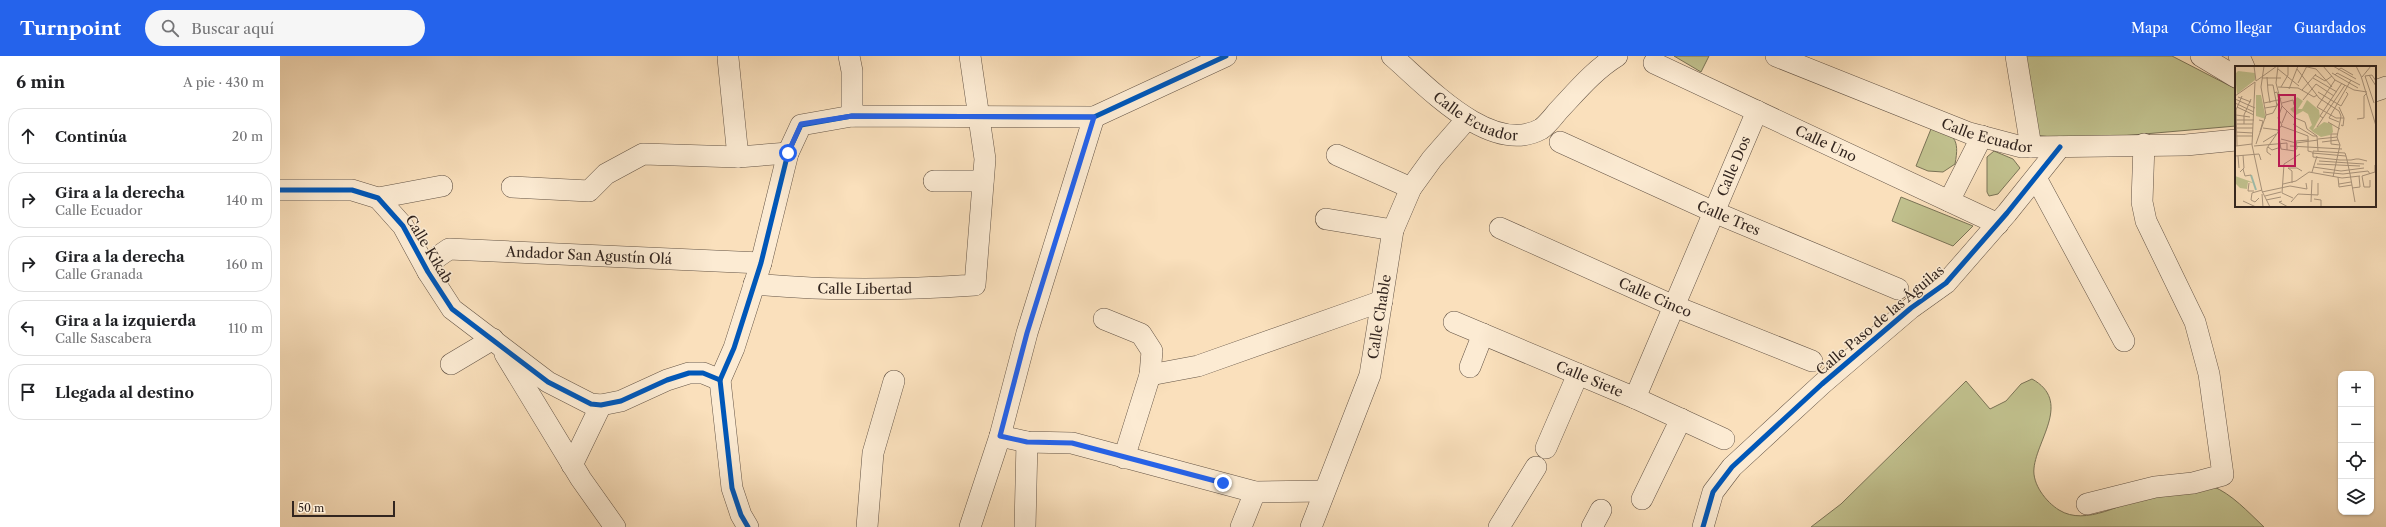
<!DOCTYPE html>
<html lang="es">
<head>
<meta charset="utf-8">
<style>
  :root { --surface:#fff; --page:#f6f6f6; --text:#202124; --muted:#757577; --line:#e0e0e0; --accent:#2563eb }
  body { margin:0; font-family:"Libre Caslon Text",serif; background:var(--page); color:var(--text) }
  .controls { position:absolute; right:12px; bottom:12px; display:grid; overflow:hidden; border-radius:8px; box-shadow:0 1px 3px #0004 }
  .controls button { width:36px; height:36px; display:grid; place-items:center; padding:0; border:0; border-bottom:1px solid var(--line); background:var(--surface); color:var(--text); font:20px sans-serif }
  .scale { position:absolute; left:12px; bottom:10px; width:103px; box-sizing:border-box; padding-left:4px; border:2px solid #32251f; border-top:0; font-size:11px; line-height:14px; white-space:nowrap; color:#32251f; -webkit-text-stroke:3px #fcebd3; paint-order:stroke }
  .stop { position:absolute; width:12px; height:12px; margin:-9px; border:3px solid #2563eb; border-radius:50%; background:#fff }
  .stop.end { background:#2563eb; border-color:#fff; box-shadow:0 1px 4px #0008 }
  .list { margin:0; padding:0; list-style:none }
  h2 { display:flex; justify-content:space-between; align-items:center; height:52px; margin:0; padding:0 16px; font-size:17px }
  h2 small { font-size:13px; font-weight:400; color:var(--muted) }
  .list li { display:grid; grid-template-columns:26px 1fr auto; gap:12px; align-items:center; box-sizing:border-box; height:56px; margin:0 8px 8px; padding:0 8px; border:1px solid var(--line); border-radius:16px }
  .list b { display:block; font-size:15px; white-space:nowrap }
  .list p { margin:0; font-size:13px; white-space:nowrap; color:var(--muted) }
  .list em { font-size:13px; font-style:normal; color:var(--muted) }
  .icon { flex:none; width:22px; height:22px; fill:none; stroke:currentColor; stroke-width:2; stroke-linecap:round; stroke-linejoin:round }
  .map { position:relative; flex:none; width:2106px; height:471px; overflow:hidden }
  header { display:flex; align-items:center; gap:24px; box-sizing:border-box; height:56px; padding:0 20px; background:var(--accent); color:#fff }
  header strong { font-size:19px }
  nav { display:flex; gap:22px; margin-inline-start:auto; font-size:14px }
  .search { width:280px; height:36px; background:var(--page); display:flex; align-items:center; gap:10px; box-sizing:border-box; padding:0 14px; border-radius:22px; color:var(--muted); font-size:15px }
  main { display:flex }
  aside { flex:1; background:var(--surface) }
  .map>svg:first-child { display:block }
  .green { fill:#c1c18e; stroke:#7a7356 }
  .lines { fill:none; stroke-linecap:round; stroke-linejoin:round }
  .minor-casing { stroke:#645446; stroke-width:22 }
  .minor { stroke:#fcebd3; stroke-width:21 }
  .cycleway-casing { stroke:#fcebd3; stroke-width:8 }
  .cycleway { stroke:#0057b8; stroke-width:5 }
  .route { stroke:#2563eb; stroke-width:5 }
  .labels { text-anchor:middle; stroke-width:3; stroke-linejoin:round; paint-order:stroke }
  .street-label { font-size:14px; fill:#32251f; stroke:#fcebd3 }
  .inset-river { fill:none; stroke:#9fbdac; stroke-width:2 }
  .inset-road { fill:none; stroke:#aa957d; stroke-width:1 }
  .view { fill:#c2185b; fill-opacity:0.15; stroke:#c2185b; stroke-width:2 }
  .inset-edge { fill:none; stroke:#32251f; stroke-width:2 }
</style>
</head>
<body>
<header>
<strong>Turnpoint</strong>
<div class="search"><svg class="icon" aria-label="search" viewBox="0 0 24 24"><circle cx="10" cy="10" r="6"/><path d="M15 15l6 6"/></svg>Buscar aquí</div>
<nav><a>Mapa</a><a>Cómo llegar</a><a>Guardados</a></nav>
</header>
<main>
<aside>
<h2>6 min<small>A pie · 430 m</small></h2>
<ul class="list">
<li><svg class="icon" aria-label="ahead" viewBox="0 0 24 24"><path d="M12 20V5M6 11l6-6 6 6"/></svg><div><b>Continúa</b></div><em>20 m</em></li>
<li><svg class="icon" aria-label="right" viewBox="0 0 24 24"><path d="M7 20v-9h11M14 6l5 5-5 5"/></svg><div><b>Gira a la derecha</b><p>Calle Ecuador</p></div><em>140 m</em></li>
<li><svg class="icon" aria-label="right" viewBox="0 0 24 24"><path d="M7 20v-9h11M14 6l5 5-5 5"/></svg><div><b>Gira a la derecha</b><p>Calle Granada</p></div><em>160 m</em></li>
<li><svg class="icon" aria-label="left" viewBox="0 0 24 24"><path d="M17 20v-9H6M10 6l-5 5 5 5"/></svg><div><b>Gira a la izquierda</b><p>Calle Sascabera</p></div><em>110 m</em></li>
<li><svg class="icon" aria-label="arrive" viewBox="0 0 24 24"><path d="M6 21V4h12l-3 4 3 4H6"/></svg><div><b>Llegada al destino</b></div></li>
</ul>
</aside>
<div class="map">
<svg width="2106" height="471" viewBox="0 0 2106 471">
  <rect width="100%" height="100%" fill="#fae0bc"/>
  <filter id="stains"><feTurbulence type="fractalNoise" baseFrequency=".005" numOctaves="4"/><feColorMatrix values="0 0 0 0 .2 0 0 0 0 .09 0 0 0 0 .02 0 0 0 .5 -.17"/></filter>
  <radialGradient id="worn" r=".72"><stop offset=".6" stop-color="#630" stop-opacity="0"/><stop offset="1" stop-color="#630" stop-opacity=".3"/></radialGradient>
  <!-- green -->
  <g class="green">
    <path d="M1394,0h35l-8,16z"/>
    <path d="M1744,0h148l64,33v37l-161,14 -40,-5z"/>
    <path d="M1653,68c21,12 27,14 22,40l-12,8 -15,-1 -12,-5z"/>
    <path d="M1714,95l19,8 7,9 -22,26 -9,2 -2,-4v-35z"/>
    <path d="M1621,141l72,29 -20,20 -61,-25z"/>
    <path d="M1752,323c40,22 5,60 2,89 -2,16 12,34 25,42 27,17 64,-8 90,-14 14,-4 28,-5 42,-8 6,-1 15,-4 21,-2 20,8 36,26 52,41h-453l30,-23 125,-123 24,28 16,-8 15,-17z"/>
  </g>
  <g class="lines">
    <defs>
      <g id="minor">
        <path d="M569,0l3,15v45"/>
        <path id="s1" d="M1112,0c34,29 99,101 149,73 6,-4 12,-12 17,-18 18,-19 36,-41 59,-55"/>
        <path id="s2" d="M1496,0l193,77 53,14 164,-2 50,-5"/>
        <path d="M1736,0l15,91"/>
        <path d="M1921,0l35,21"/>
        <path d="M1959,0l5,11"/>
        <path d="M448,2l10,99"/>
        <path id="s3" d="M1374,7l344,161"/>
        <path d="M2095,35l11,-4"/>
        <path id="s4" d="M1280,86l154,70 184,77"/>
        <path d="M1057,99l74,33"/>
        <path d="M1756,122l88,163"/>
        <path d="M654,125h49"/>
        <path d="M232,131l77,4 17,-17 37,-20 95,3 50,-4"/>
        <path d="M0,134h72l26,8 25,28 25,46 24,37 96,73 43,22 10,1 20,-4 46,-21 22,-7h14l17,7"/>
        <path d="M98,142l64,-12"/>
        <path d="M1669,145l33,-65"/>
        <path d="M1046,163l67,11"/>
        <path id="s5" d="M1220,172l174,78 138,55"/>
        <path id="s6" d="M148,216l8,-14 13,-9 312,14"/>
        <path id="s7" d="M474,228c73,7 148,6 221,1l10,-126 -15,-103"/>
        <path d="M824,263l37,15 11,17 -2,24 -26,83"/>
        <path id="s8" d="M1174,266l181,76 89,41"/>
        <path d="M225,298l76,125 34,48"/>
        <path d="M171,308l42,-25"/>
        <path d="M1190,311l13,-33"/>
        <path d="M870,319l48,-9 184,-65"/>
        <path id="s9" d="M1355,342l122,-287"/>
        <path d="M720,380l27,6 45,1 183,49 69,-1"/>
        <path d="M1266,392l32,-74"/>
        <path d="M292,409l29,-60"/>
        <path d="M1362,443l39,-80"/>
        <path d="M1807,448l68,-17 38,-4 30,-8 -14,-101 -14,-52 -49,-101 -4,-19 2,-58"/>
        <path d="M468,471l-7,-12 -9,-27 -12,-108 14,-32 27,-85 27,-110 13,-28 51,-9 242,1 132,-61"/>
        <path d="M587,471l6,-74 21,-72"/>
        <path d="M690,471l30,-91 27,-103 67,-216"/>
        <path d="M745,471l2,-85"/>
        <path d="M961,471l14,-35"/>
        <path id="s10" d="M1031,471l59,-152 23,-145 18,-42 21,-29 35,-40"/>
        <path d="M1219,471l37,-60"/>
        <path d="M1312,471l9,-17"/>
        <path d="M1423,471l10,-35 19,-25 90,-83 89,-76 35,-25 61,-70 53,-66"/>
      </g>
    </defs>
    <!-- minor casing -->
    <use href="#minor" class="minor-casing"/>
    <!-- minor -->
    <use href="#minor" class="minor"/>
    <defs>
      <g id="cycleway">
        <path d="M0,134h72l26,8 25,28 25,46 24,37 96,73 43,22 10,1 20,-4 46,-21 22,-7h14l17,7"/>
        <path d="M468,471l-7,-12 -9,-27 -12,-108 14,-32 27,-85 27,-110 13,-28 51,-9 242,1 132,-61"/>
        <path d="M1423,471l10,-35 19,-25 90,-83 89,-76 35,-25 61,-70 53,-66"/>
      </g>
    </defs>
    <!-- cycleway casing -->
    <use href="#cycleway" class="cycleway-casing"/>
    <!-- cycleway -->
    <use href="#cycleway" class="cycleway"/>
  </g>
  <g class="lines">
    <!-- route -->
    <path class="route" d="M508,97l13,-29 51,-8 242,1 -67,216 -27,103 27,6 45,1 151,40"/>
  </g>
  <g class="labels">
    <!-- street labels -->
    <g class="street-label">
      <text dy="5" stroke="none"><textPath href="#s1" startOffset="105">Calle Ecuador</textPath></text>
      <text dy="5" stroke="none"><textPath href="#s2" startOffset="226">Calle Ecuador</textPath></text>
      <text dy="5" stroke="none"><textPath href="#s3" startOffset="190">Calle Uno</textPath></text>
      <text dy="5" stroke="none"><textPath href="#s9" startOffset="252">Calle Dos</textPath></text>
      <text dy="5" stroke="none"><textPath href="#s4" startOffset="185">Calle Tres</textPath></text>
      <text transform="translate(149 193) rotate(59)" y="5">Calle Kikab</text>
      <text dy="5" stroke="none"><textPath href="#s6" startOffset="172">Andador San Agustín Olá</textPath></text>
      <text dy="5" stroke="none"><textPath href="#s7" startOffset="111">Calle Libertad</textPath></text>
      <text dy="5" stroke="none"><textPath href="#s5" startOffset="170">Calle Cinco</textPath></text>
      <text dy="5" stroke="none"><textPath href="#s10" startOffset="222">Calle Chable</textPath></text>
      <text transform="translate(1600 264) rotate(-40)" y="5">Calle Paso de las Águilas</text>
      <text dy="5" stroke="none"><textPath href="#s8" startOffset="147">Calle Siete</textPath></text>
    </g>
  </g>
  <!-- overview -->
  <g transform="translate(1955 10)">
    <rect width="141" height="141" fill="#fae0bc"/>
    <path d="M3,5l17,2v7l-18,14 -2,-20zM21,29h5l5,24 -10,-3zM62,31l6,4 -5,8h4l5,-9 12,10 1,7 -7,13 11,-8 8,2 1,8 -3,3 -9,2 -8,-5 -4,-4 3,-3 -4,-11 -5,-3 -7,4 -6,-6 5,-3 -1,-5zM0,110l17,6 1,1 -5,-1 -1,7 -7,-1 -4,-4z" fill="#c1c18e"/>
    <path class="inset-river" d="M16,109l5,15"/>
    <path class="inset-road" d="M19,0l2,15M43,0l-2,17 6,23 -4,12 4,7 -4,5 3,19 14,2 2,-3 -1,-7M68,0l13,3M88,0l12,14 19,10 13,2M98,0l23,13M121,0l5,10 15,50M43,3l21,17M62,3l22,29 20,13 2,5 -4,21 3,8 -7,32M81,3l16,18M103,4l3,-2 12,7M97,7l26,15M80,9l10,6 7,-5M100,9l2,-2 23,12M134,9l7,11M130,10l9,27M130,10l7,-1 4,6M32,11l1,14M127,11l9,-11M27,12h19M78,12l24,14M100,14l-18,27 19,11h8M21,15l21,-15M20,16l-3,63 10,46 8,16M63,17l9,-17M81,18l18,12M32,19h6l4,21M43,21l20,1 16,9 3,-2M46,21l7,-12v-9M54,23l9,-23M67,24l14,-16M33,25l2,12M83,26l23,14 7,-12 -2,-2M39,27l3,-1 2,9M0,30l20,-14M3,31l13,5M0,33l20,9M68,34l13,-16M0,37l19,9M29,37l14,-3M47,37l11,-3 1,5M47,40l11,11 12,5 2,7 10,7 1,15M2,41l17,8M104,41l5,11 -1,8 -2,-1M30,42l12,-2M1,49l14,2M31,49l7,-2 8,-15M88,52l-3,-2 22,-33M122,53l7,-1v-22l3,-3M0,54h19M24,54l4,1 -3,11M93,56l12,7M104,56l-10,-4 22,-38M47,57l5,-12M0,58h18M9,58v-9l7,-16M58,58l20,12h4M46,60l27,10v15l4,1M82,61l28,-42M0,62h18M28,62l15,2M0,66l18,1M103,68h-7v10l9,1M0,70h18M46,73l15,4 22,-3M83,73l19,-2M61,75l13,-1M28,76l13,-8M87,76l16,-2M21,78l10,-29 -5,-28 3,-21M1,80l16,-2M2,80l-1,-36 6,-14M19,80l33,-3v7M55,80l52,3M33,81l4,3 9,-3M77,87l34,3M36,89l-4,-3v-4l11,-16M0,90l24,-2 2,6M3,90l1,12M84,95l45,3M82,98l43,2M78,101l28,4 23,-3M53,102l4,3v12M53,102h9l5,3M8,103l2,7 6,-1M5,106l4,-4 -1,-13M77,106l5,-16M88,106l20,2 25,-3 2,3M103,111l1,10 13,-2M135,114v7h-6l-2,-11 13,-4v-7M14,117l-1,8h6M48,118l13,-3 13,-9 33,6 18,-2M104,118l12,-2M117,122l8,-1 -1,-11M27,126l28,-6 17,3 -1,-6M27,128l1,13M30,130l16,-4M24,132l-4,4 -4,-2 1,-7 10,-3M58,132l-11,-5 2,-29 16,-10M79,133l7,1v7M31,134l15,-3M8,135l13,6M47,135l-3,1 9,5M56,136l7,-8 20,1v-12M76,136l1,-22M120,136l-5,-28 -3,-14 -1,-4 -1,-3 -32,-2v6l27,3h11l5,-1h3l8,2"/>
    <path class="view" d="M44,29h16v71h-16z"/>
    <rect width="141" height="141" class="inset-edge"/>
  </g>
  <rect width="100%" height="100%" filter="url(#stains)"/>
  <rect width="100%" height="100%" fill="url(#worn)"/>
</svg>
<div class="controls">
<button>+</button>
<button>−</button>
<button><svg class="icon" aria-label="locate" viewBox="0 0 24 24"><circle cx="12" cy="12" r="6"/><path d="M12 2v4M12 18v4M2 12h4M18 12h4"/></svg></button>
<button><svg class="icon" aria-label="layers" viewBox="0 0 24 24"><path d="M12 4l9 5-9 5-9-5zM3 14l9 5 9-5"/></svg></button>
</div>
<div class="scale">50 m</div>
<div class="stop" style="left:508px;top:97px"></div>
<div class="stop end" style="left:943px;top:427px"></div>
</div>
</main>
</body>
</html>
